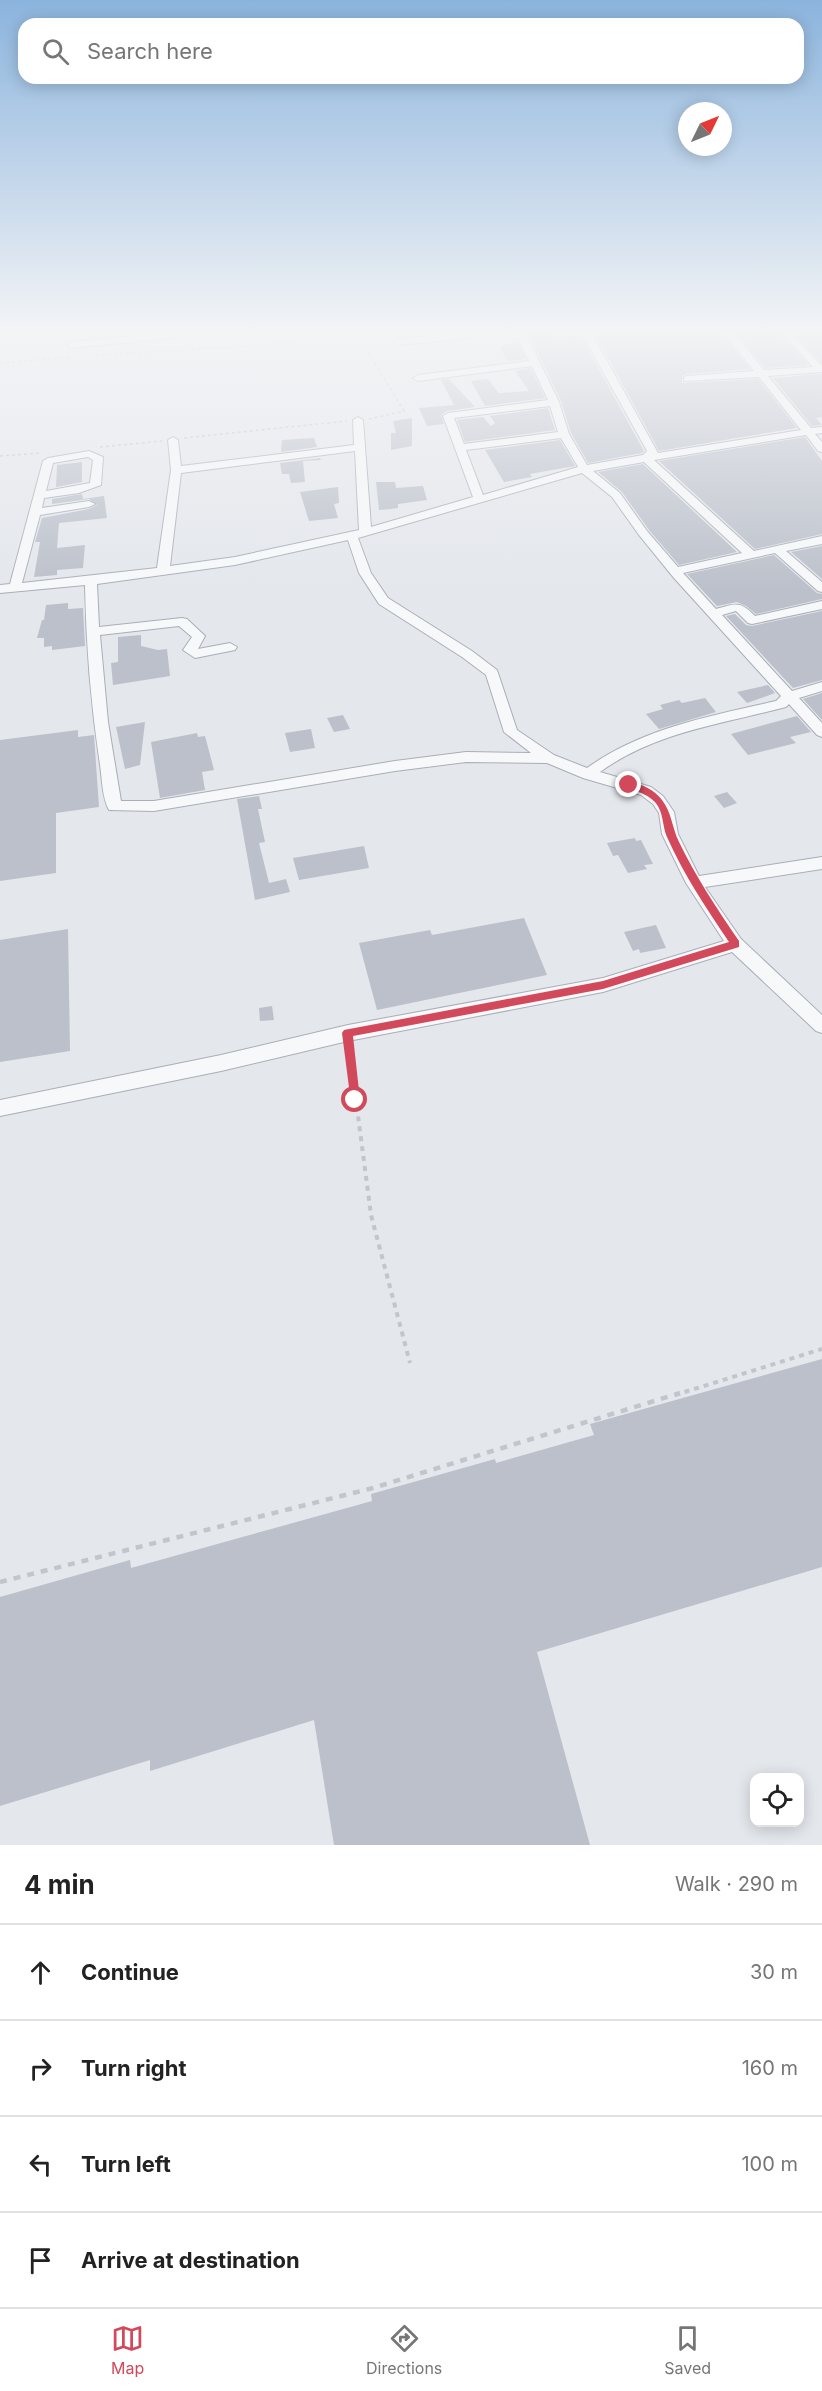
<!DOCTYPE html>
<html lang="en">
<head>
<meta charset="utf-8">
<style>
  :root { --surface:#fff; --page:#f6f6f6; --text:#222; --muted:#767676; --line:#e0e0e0; --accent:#d1495b }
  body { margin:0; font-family:Inter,sans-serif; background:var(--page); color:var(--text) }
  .controls { position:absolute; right:18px; bottom:18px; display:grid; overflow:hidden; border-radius:12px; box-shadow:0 3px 15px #0003 }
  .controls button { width:54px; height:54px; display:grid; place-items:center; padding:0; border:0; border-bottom:2px solid var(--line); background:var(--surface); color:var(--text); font:30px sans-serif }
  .compass { position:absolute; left:678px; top:102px; width:54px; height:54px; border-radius:50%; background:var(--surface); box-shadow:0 3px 15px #0003; rotate:47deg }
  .stop { position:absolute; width:18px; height:18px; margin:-14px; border:4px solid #d1495b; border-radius:50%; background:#fff }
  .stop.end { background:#d1495b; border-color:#fff; box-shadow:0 2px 6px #0008 }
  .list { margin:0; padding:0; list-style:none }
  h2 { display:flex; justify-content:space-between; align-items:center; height:78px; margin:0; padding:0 24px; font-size:26px }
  h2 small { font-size:20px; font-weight:400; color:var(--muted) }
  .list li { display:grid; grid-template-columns:39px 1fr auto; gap:18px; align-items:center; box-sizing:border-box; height:96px; padding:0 24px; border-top:2px solid var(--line) }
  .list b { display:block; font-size:22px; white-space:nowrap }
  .list em { font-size:20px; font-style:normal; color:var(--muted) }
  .icon { flex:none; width:33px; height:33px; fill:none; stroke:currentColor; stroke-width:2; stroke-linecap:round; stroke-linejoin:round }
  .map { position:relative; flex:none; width:822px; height:1845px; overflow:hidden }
  .search { position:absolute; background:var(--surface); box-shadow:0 3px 15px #0003; left:18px; right:18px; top:18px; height:66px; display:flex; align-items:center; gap:15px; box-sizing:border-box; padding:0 21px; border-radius:18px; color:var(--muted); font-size:22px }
  .sheet { height:462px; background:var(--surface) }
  nav { display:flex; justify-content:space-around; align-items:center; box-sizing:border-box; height:84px; border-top:2px solid var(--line); background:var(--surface); font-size:16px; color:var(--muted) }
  nav a { display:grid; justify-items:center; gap:3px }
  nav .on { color:var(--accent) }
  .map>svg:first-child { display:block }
  .building { fill:#bbc0ca }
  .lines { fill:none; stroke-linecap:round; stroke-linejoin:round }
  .minor-casing { stroke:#a9aeb7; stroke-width:2 }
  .path-far2 { stroke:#c2c5cb; stroke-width:1.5; stroke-dasharray:3 3; stroke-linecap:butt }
  .path-far1 { stroke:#c2c5cb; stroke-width:4; stroke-dasharray:5 5; stroke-linecap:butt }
  .path { stroke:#c2c5cb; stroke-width:4.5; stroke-dasharray:7 7; stroke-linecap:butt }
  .minor { fill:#f7f8fa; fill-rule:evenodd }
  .route { fill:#d1495b }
</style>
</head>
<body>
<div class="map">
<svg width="822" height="1845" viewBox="0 0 822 1845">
  <rect width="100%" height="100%" fill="#e4e7ec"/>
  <!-- building -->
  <g class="building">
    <path d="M528,332h26l3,5 23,-2 64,116 -2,2 -54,10 -17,-30 -10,-32z"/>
    <path d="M594,332h128l28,37 -64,5 -4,2v7l76,-4 39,49 -138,23z"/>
    <path d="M736,332h43l29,33 -43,3z"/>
    <path d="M793,332h29v31z"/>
    <path d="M518,343l8,16 -18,2 -9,-15z"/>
    <path d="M531,368l14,30 -60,8 -14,-25 17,-2 11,14 30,-2 -14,-20z"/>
    <path d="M822,374v43l-6,1 6,7 -10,1 -39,-48z"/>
    <path d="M449,379l26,28 -28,4 -6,4 3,9 -17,2 -8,-18 35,-3 -13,-25z"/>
    <path d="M548,408l7,22 -90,12 -8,-22 26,-3 8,9 4,-3 -5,-7z"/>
    <path d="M412,418v28l-21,4v-17h5l-3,-12z"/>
    <path d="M805,437l17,24v73l-67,15 -96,-88z"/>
    <path d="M314,438l3,9 -36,5 1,-12z"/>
    <path d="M560,440l15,26 -45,8 2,3 -28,5 -19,-32z"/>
    <path d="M320,458l1,2 -18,1 2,21 -14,1 -2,-9h-7l-2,-11z"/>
    <path d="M82,462v20l-26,5 1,-22z"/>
    <path d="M643,464l94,88 -58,13 -30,-35 -27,-38 -24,-20z"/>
    <path d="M376,482h19l1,6 27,-2 4,14 -29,4v4l-7,1 -12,1z"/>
    <path d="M338,487l1,16 -5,1 4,14 -29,3 -9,-29z"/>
    <path d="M82,494l1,5 21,-3 3,22 -48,5 -2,25 28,-3 -2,23 -26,2v5l-23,2 6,-35h-5l7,-24 47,-9 8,-4 -8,-6 -37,5v-5z"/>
    <path d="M822,546v33l-31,-27z"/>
    <path d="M774,555l43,38 5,1v5l-66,15 -10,-8 -9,-4 -20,4 -30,-32z"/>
    <path d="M68,603v6l15,-1 2,38 -33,4v-4l-8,1v-9h-7l5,-18h2l2,-15z"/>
    <path d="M822,611v69l-29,8 -67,-72 9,-2 11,11 6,1z"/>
    <path d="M141,635v11l17,4 9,-1 3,27 -57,9 -2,-22 7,-1v-25z"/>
    <path d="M768,685l7,8 -28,10 -10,-11z"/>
    <path d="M822,693v27l-19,-21z"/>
    <path d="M705,698l11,14 -57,17 -13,-15 17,-5 -3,-4 19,-5 3,3z"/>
    <path d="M343,715l7,14 -16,3 -7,-14z"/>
    <path d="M797,716l14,16 -21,5 6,6 -48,12 -17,-21z"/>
    <path d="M145,722l-5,43 -15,4 -9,-42z"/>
    <path d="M311,729l4,19 -25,4 -5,-19z"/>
    <path d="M78,730v7l16,-2 5,72 -43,6v60l-56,8v-141z"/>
    <path d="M197,733l1,4 7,-1 9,34 -12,2 3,18 -45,8 -9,-56z"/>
    <path d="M727,792l10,11 -13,5 -10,-12z"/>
    <path d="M259,796l3,13h-4l7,33 -6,1 10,40 17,-4 4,13 -35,8 -18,-101z"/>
    <path d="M635,838l1,3 5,-1 12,24 -9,1 3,4 -19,4 -10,-18 -5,1 -6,-13z"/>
    <path d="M364,846l5,22 -70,12 -6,-22z"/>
    <path d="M524,918l23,57 -170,35 -18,-67 71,-13 2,5z"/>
    <path d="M656,925l10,23 -26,5 -1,-4 -6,2 -9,-19z"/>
    <path d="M68,929l2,122 -70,11v-122z"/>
    <path d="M272,1006l2,14 -14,1 -1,-13z"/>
    <path d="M822,1359v208l-285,85 53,193h-256l-20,-125 -164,51v-11l-150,46v-209l130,-37 1,8 241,-67 -1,-7 124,-35 1,4 98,-28 -4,-11z"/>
  </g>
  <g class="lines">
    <defs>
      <g id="minor">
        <path d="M173,332h32l-4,3 -129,13 -5,-3 5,-3z"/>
        <path d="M471,332h33l-4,3 -101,10 -5,-3 5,-3z"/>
        <path d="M515,332h10l34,70 10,32 18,31 56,-10 4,-4 -66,-119h10l67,121 143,-23 -42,-53 -75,4v-4l3,-1 67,-5 -30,-39h9l31,38 49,-3 -32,-35h9l32,34v6l-54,4 43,52 11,-1v6l-7,1 7,8v10l-4,-1 -12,-16 -152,25 100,91 68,-15v8l-36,7 36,31v10l-4,-1 -43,-38 -92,20 33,36c20,-5 23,-9 39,7l67,-15v8l-70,15 -4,-1 -12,-12 -14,4 70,76 30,-9v9l-23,7 23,25v14l-5,-2 -28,-31 -3,3c-64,17 -131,25 -186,65l51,15 12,9 11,16 4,22 21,42 123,-19v12l-117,18 36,52 81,76v18l-6,-2 -84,-79 -129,40 -255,49 -127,30 -221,45v-16l221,-45 127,-30 255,-47 121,-37 -38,-58 -24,-49 -3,-21 -6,-9 -12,-9 -58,-17 -36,-15 -81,-1 -71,9 -241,40 -45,-1c-7,-12 -7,-32 -9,-45 -9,-60 -14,-120 -15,-180l-85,8v-8l10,-1 33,-123 5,-3 41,-7 14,6 -2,28 -22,8 -35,5 -2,10 47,-7 6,3 -6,3 -49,8 -18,68 135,-15 14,-98 -3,-30 5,-3 5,3 3,26 173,-21 -1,-25 5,-3 5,3 8,107 102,-30 -30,-81 5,-3 100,-13 -16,-34 -114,15 -5,-3 5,-3 111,-14zM550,406l8,26 -94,12 -10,-26zM561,438l17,29 -95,28 -17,-45zM355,451l4,79 -124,27 -65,9 11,-93zM88,457l5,3 -3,23 -44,8 7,-28zM644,462l98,91 -64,14 -31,-36 -27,-38 -27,-22zM582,473l30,24 27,38 35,43 107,118 -5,5c-66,15 -133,27 -189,67l-33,-13 -37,-25 -20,-60 -25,-19 -84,-53 -17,-25 -13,-35zM348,540l11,33 20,31 83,53 24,18 18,57 27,21 -65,-1 -71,9 -241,40h-33l-13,-79 -8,-87 79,-9 13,11 -9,13 12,8 40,-8 2,-3 -7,-4 -32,6 7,-13 -18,-17 -5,-1 -83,9 -2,-43 138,-19z"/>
      </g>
    </defs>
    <!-- minor casing -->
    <use href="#minor" class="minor-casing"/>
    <!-- path-far2 -->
    <g class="path-far2">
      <path d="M96,355l153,-9 109,-10 46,75 -35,8"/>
      <path d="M0,363l72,-6"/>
      <path d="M184,438l163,-17"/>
      <path d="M100,447l62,-6"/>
      <path d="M0,456l40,-3"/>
    </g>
    <!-- path-far1 -->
    <g class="path-far1">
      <path d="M349,1047l22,168 39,148"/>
      <path d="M675,1395l147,-46"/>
    </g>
    <!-- path -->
    <path class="path" d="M0,1582l373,-94 307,-95"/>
    <!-- minor -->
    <use href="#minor" class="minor"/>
  </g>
  <!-- sky -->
  <linearGradient id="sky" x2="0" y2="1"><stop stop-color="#8bb4dd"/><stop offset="0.56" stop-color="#f3f4f6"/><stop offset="1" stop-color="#f3f4f6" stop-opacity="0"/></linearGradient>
  <rect width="822" height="590" fill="url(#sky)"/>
  <!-- route -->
  <path class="route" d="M626,783c12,-2 29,7 36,17 10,13 10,28 17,42 17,35 38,67 60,99v6l-136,42 -250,47 7,64 -1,3h-8l-9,-70 2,-3 259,-49 126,-39c-23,-34 -45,-67 -62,-105 -5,-11 -3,-25 -12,-35 -8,-8 -19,-11 -29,-15z"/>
</svg>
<div class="controls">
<button><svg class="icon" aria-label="locate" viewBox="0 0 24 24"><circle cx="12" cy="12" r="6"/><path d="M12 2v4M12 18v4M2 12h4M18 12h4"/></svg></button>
</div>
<svg class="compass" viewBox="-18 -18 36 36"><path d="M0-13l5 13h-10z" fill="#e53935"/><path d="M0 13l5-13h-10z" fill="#767676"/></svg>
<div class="stop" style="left:355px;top:1100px"></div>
<div class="stop end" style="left:629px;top:785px"></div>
<div class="search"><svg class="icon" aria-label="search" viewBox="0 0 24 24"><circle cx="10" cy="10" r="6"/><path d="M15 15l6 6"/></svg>Search here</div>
</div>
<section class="sheet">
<h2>4 min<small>Walk · 290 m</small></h2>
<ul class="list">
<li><svg class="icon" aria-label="ahead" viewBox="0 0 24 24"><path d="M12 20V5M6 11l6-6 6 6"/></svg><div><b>Continue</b></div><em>30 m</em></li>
<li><svg class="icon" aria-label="right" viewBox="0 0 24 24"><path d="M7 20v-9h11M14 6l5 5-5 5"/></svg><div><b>Turn right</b></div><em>160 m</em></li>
<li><svg class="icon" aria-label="left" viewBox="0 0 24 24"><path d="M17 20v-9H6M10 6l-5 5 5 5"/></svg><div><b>Turn left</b></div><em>100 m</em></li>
<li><svg class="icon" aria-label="arrive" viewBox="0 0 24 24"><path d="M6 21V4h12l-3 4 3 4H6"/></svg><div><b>Arrive at destination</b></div></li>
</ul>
</section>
<nav>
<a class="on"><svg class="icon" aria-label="map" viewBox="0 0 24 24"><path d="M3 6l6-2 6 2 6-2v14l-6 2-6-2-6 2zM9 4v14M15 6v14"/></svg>Map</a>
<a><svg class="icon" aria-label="directions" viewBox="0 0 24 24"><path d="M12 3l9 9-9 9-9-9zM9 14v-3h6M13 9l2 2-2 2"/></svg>Directions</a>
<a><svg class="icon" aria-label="saved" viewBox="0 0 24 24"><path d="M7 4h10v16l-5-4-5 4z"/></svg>Saved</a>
</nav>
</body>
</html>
